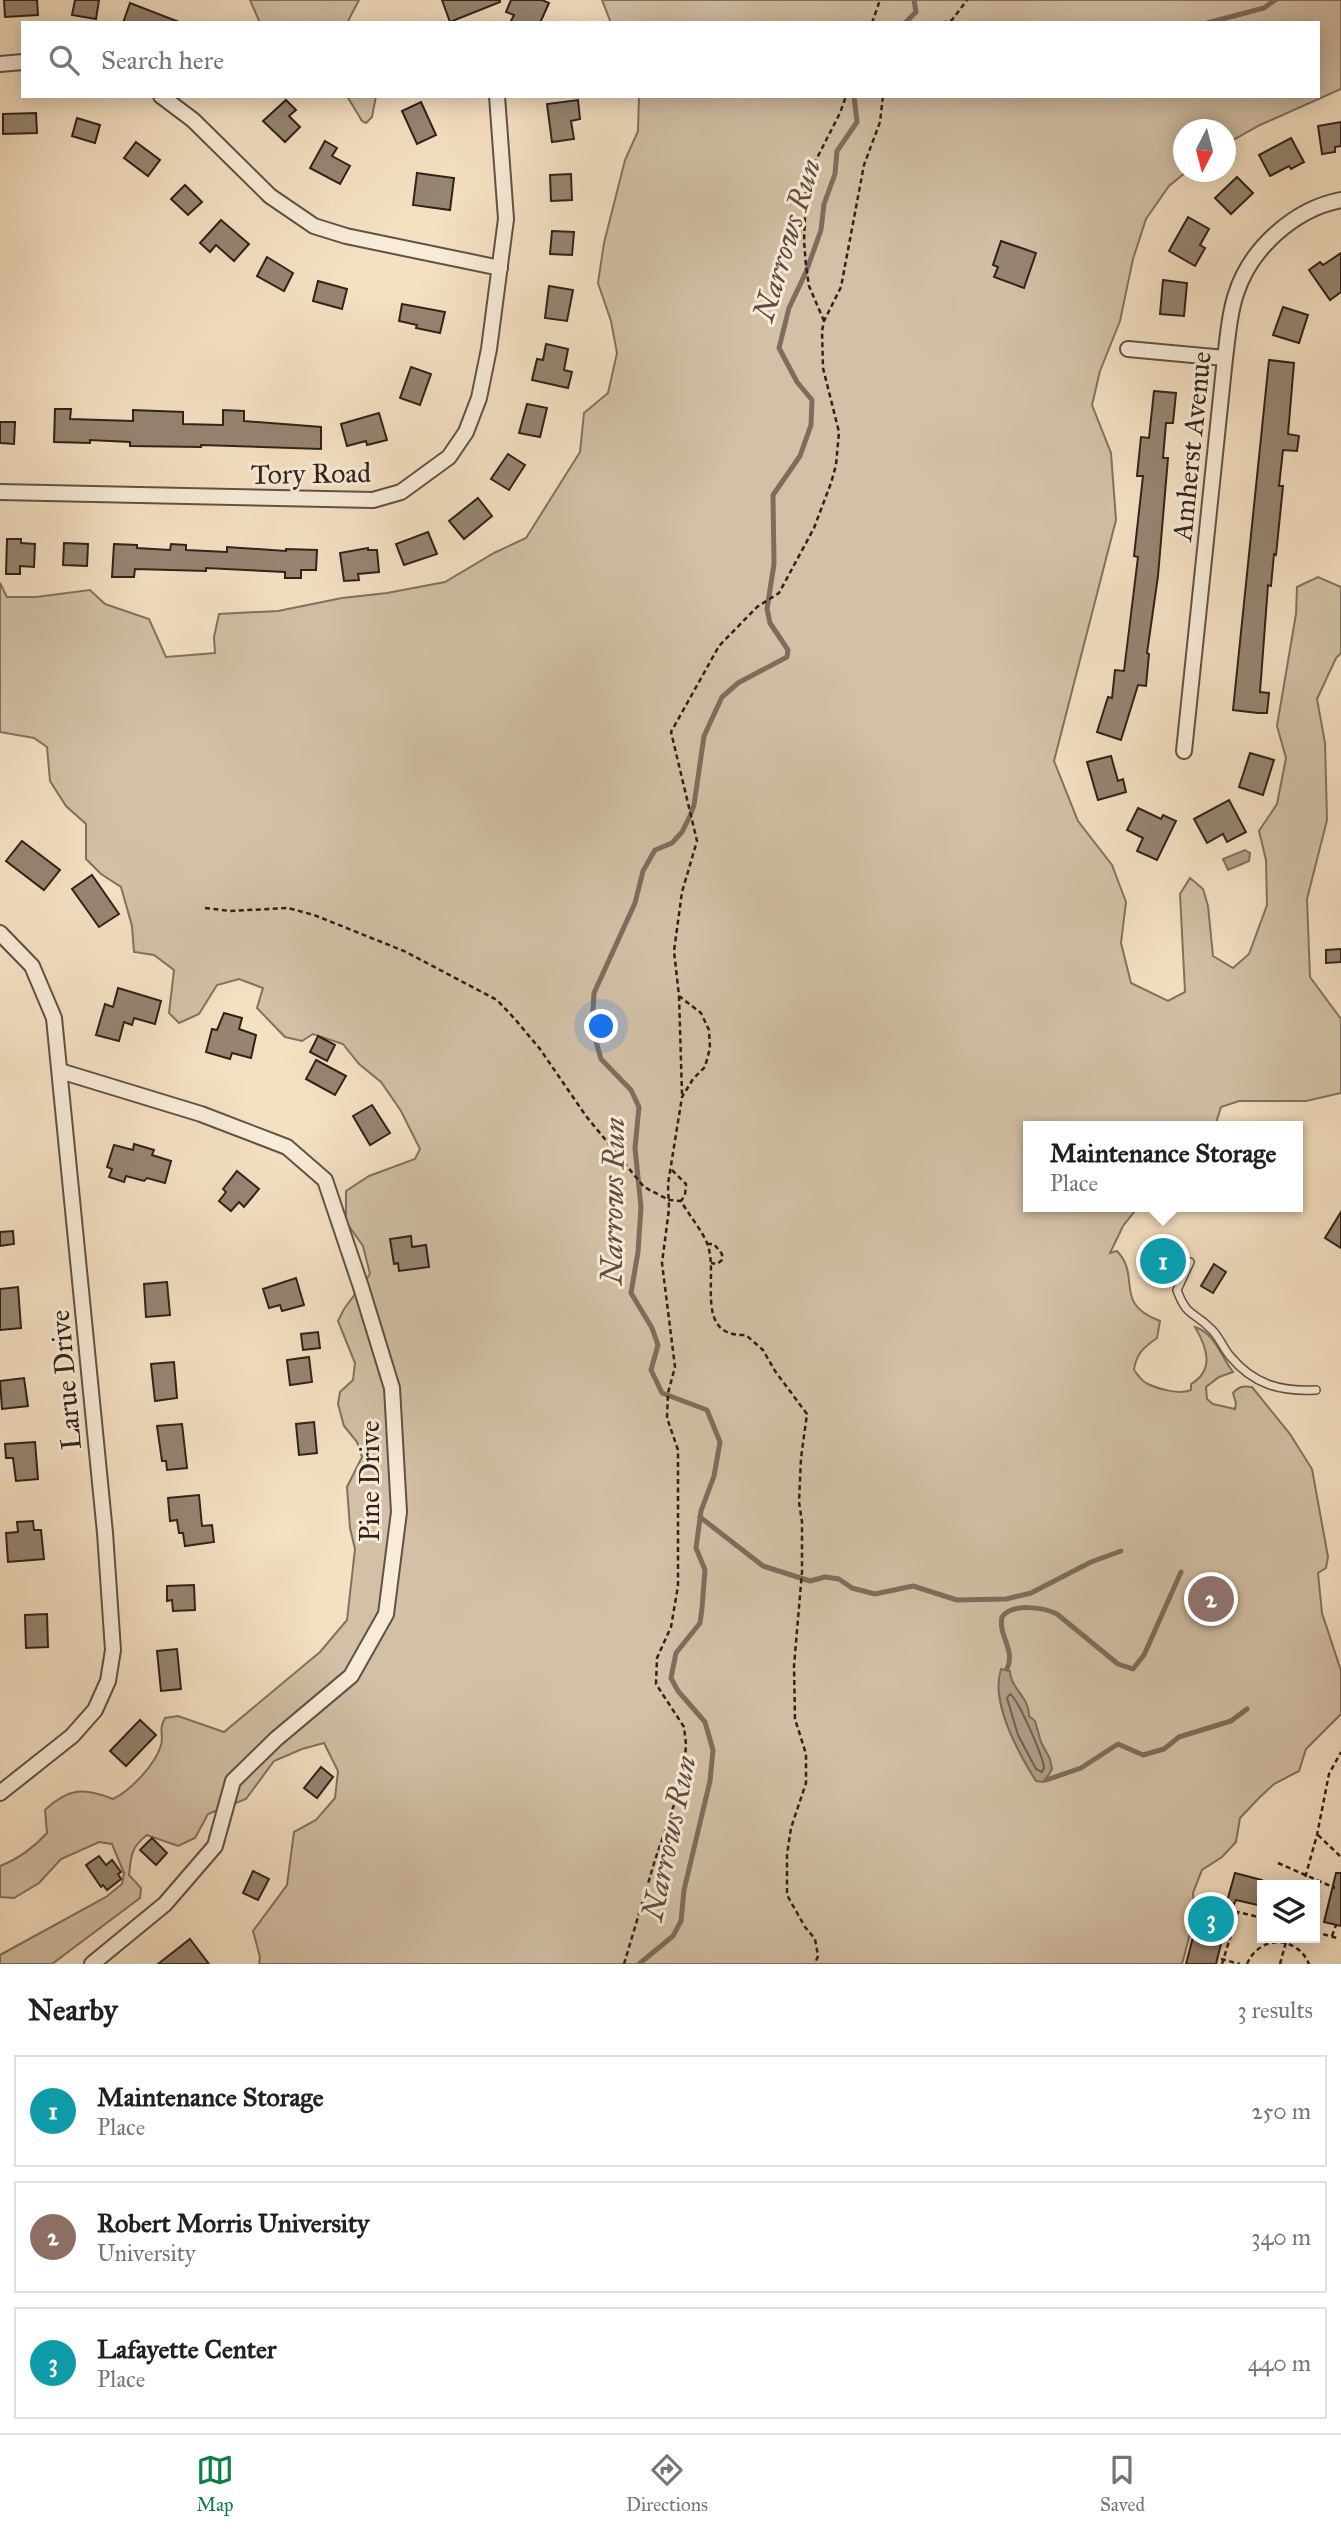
<!DOCTYPE html>
<html lang="en">
<head>
<meta charset="utf-8">
<style>
  :root { --surface:#fff; --page:#f2f2f2; --text:#202124; --muted:#757577; --line:#e0e0e0; --accent:#0b8043 }
  body { margin:0; font-family:"IM FELL Great Primer",serif; background:var(--page); color:var(--text) }
  .controls { position:absolute; right:21px; bottom:21px; display:grid; overflow:hidden; border-radius:0px; box-shadow:0 4px 18px #0003 }
  .controls button { width:63px; height:63px; display:grid; place-items:center; padding:0; border:0; border-bottom:2px solid var(--line); background:var(--surface); color:var(--text); font:35px sans-serif }
  .compass { position:absolute; left:1173px; top:119px; width:63px; height:63px; border-radius:50%; background:var(--surface); box-shadow:0 4px 18px #0003; rotate:186deg }
  .you { position:absolute; left:602px; top:1027px; width:24px; height:24px; margin:-18px; border:5px solid #fff; border-radius:50%; background:#1a73e8; box-shadow:0 0 0 10px #1a73e833 }
  .badge { display:grid; place-items:center; width:46px; height:46px; border-radius:50%; background:var(--accent); color:#fff; font-size:23px; font-weight:700 }
  .pin { position:absolute; translate:-50% -50%; border:4px solid #fff; box-shadow:0 2px 7px #0006 }
  .popup { position:absolute; left:1023px; top:1121px; width:280px; height:91px; box-sizing:border-box; display:grid; place-content:center; border-radius:0px; background:var(--surface); filter:drop-shadow(0 2px 5px #0005); font-size:23px; white-space:nowrap; color:var(--muted) }
  .popup b { font-size:26px; color:var(--text) }
  .popup::after { content:''; position:absolute; left:50%; top:100%; margin-left:-14px; border:14px solid transparent; border-top-color:var(--surface) }
  .list { margin:0; padding:0; list-style:none }
  h2 { display:flex; justify-content:space-between; align-items:center; height:91px; margin:0; padding:0 28px; font-size:30px }
  h2 small { font-size:23px; font-weight:400; color:var(--muted) }
  .list li { display:grid; grid-template-columns:46px 1fr auto; gap:21px; align-items:center; box-sizing:border-box; height:112px; margin:0 14px 14px; padding:0 14px; border:2px solid var(--line); border-radius:0px }
  .list b { display:block; font-size:26px; white-space:nowrap }
  .list p { margin:0; font-size:23px; white-space:nowrap; color:var(--muted) }
  .list em { font-size:23px; font-style:normal; color:var(--muted) }
  .icon { flex:none; width:38px; height:38px; fill:none; stroke:currentColor; stroke-width:2; stroke-linecap:round; stroke-linejoin:round }
  .map { position:relative; flex:none; width:1341px; height:1964px; overflow:hidden }
  .search { position:absolute; background:var(--surface); box-shadow:0 4px 18px #0003; left:21px; right:21px; top:21px; height:77px; display:flex; align-items:center; gap:18px; box-sizing:border-box; padding:0 24px; border-radius:0px; color:var(--muted); font-size:26px }
  .sheet { height:469px; background:var(--surface) }
  nav { display:flex; justify-content:space-around; align-items:center; box-sizing:border-box; height:98px; border-top:2px solid var(--line); background:var(--surface); font-size:19px; color:var(--muted) }
  nav a { display:grid; justify-items:center; gap:4px }
  nav .on { color:var(--accent) }
  .map>svg:first-child { display:block }
  .green { fill:#d3c0a6; stroke:#817161; stroke-width:2 }
  .water { fill:#b29f8a; stroke:#7e6d5e; stroke-width:2 }
  .lines { fill:none; stroke-linecap:round; stroke-linejoin:round }
  .shore { stroke:#706053; stroke-width:2 }
  .stream { stroke:#7e6d5e; stroke-width:5 }
  .building { fill:#968572; stroke:#2f221c; stroke-width:2 }
  .service-casing { stroke:#605246; stroke-width:10 }
  .minor-casing { stroke:#605246; stroke-width:18 }
  .path { stroke:#2f221c; stroke-width:2.5; stroke-dasharray:5 3.5; stroke-linecap:butt }
  .service { stroke:#f8ebd7; stroke-width:7 }
  .minor { stroke:#f8ebd7; stroke-width:14 }
  .labels { text-anchor:middle; stroke-width:6; stroke-linejoin:round; paint-order:stroke }
  .street-label { font-size:28px; fill:#2f221c; stroke:#f8ebd7 }
  .water-label { font-size:30px; font-style:italic; fill:#5d4e42; stroke:#f8ebd7 }
</style>
</head>
<body>
<div class="map">
<svg width="1341" height="1964" viewBox="0 0 1341 1964">
  <rect width="100%" height="100%" fill="#f5e0c2"/>
  <filter id="stains"><feTurbulence type="fractalNoise" baseFrequency=".00286" numOctaves="4"/><feColorMatrix values="0 0 0 0 .2 0 0 0 0 .09 0 0 0 0 .02 0 0 0 .5 -.17"/></filter>
  <radialGradient id="worn" r=".72"><stop offset=".6" stop-color="#630" stop-opacity="0"/><stop offset="1" stop-color="#630" stop-opacity=".3"/></radialGradient>
  <!-- green -->
  <g class="green">
    <path d="M250,0h109l-12,23h-87z"/>
    <path d="M602,0h739v89l-81,36 -34,19v-14h-42v42h2l-17,14 -23,33 -13,40 -13,62 -20,50 -8,34 19,48 5,67 -62,241 24,60 34,44 14,37 -5,41 10,40 37,18 17,-9 -5,-98 10,-16 13,11 5,17 5,50 20,12 16,-14 18,-49 -1,-45 -7,-29 18,-27 9,-46 -9,-32 19,-112 1,-27 21,-10 23,10v66l-5,5 -19,41 8,44 2,77 -20,79 3,78 31,42v74l-35,8h-67l-18,6 -6,19h-187v81h110l-15,19 -13,27 7,-2c25,26 -5,52 43,70l-3,17c-13,9 -21,16 -23,32 4,5 7,10 12,13 11,6 34,12 45,7v-6c24,-14 16,-37 4,-57 20,6 26,30 38,45l-14,5 -13,10 1,12 6,5 22,5 1,-6 -3,-10c6,-7 10,-7 19,-6l38,47 22,35 16,88 -2,11 -8,5 4,40 19,58v43l-35,35 -7,22 -25,13 -14,13 -20,21 -4,24 -14,15 -20,13 -9,23 2,22 -13,49h-923l1,-7 -7,-26 34,-46 7,-53 22,-12 19,-22 3,-27 -14,-28 -22,6 -28,12 -28,38 -38,15 -13,24 -17,8 -31,-11c-16,12 -16,21 -18,40l12,13 -1,10 -88,66h-52v-9l106,-58 16,-13 2,-11 -12,-29 -13,-2 -38,17 -22,24 -25,15 -14,-1v-31c19,-7 33,-18 47,-33l-2,-23c23,-22 39,-23 68,-11 17,-8 43,-35 48,-54 3,-11 -3,-14 4,-27l13,-2 46,16 96,-80 27,-32 8,-71 -5,-21 -3,-41 15,-30 -5,-15 -13,-16 -6,-22 2,-12 13,-12 2,-17 -17,-42 6,-12 26,-35 -7,-28 -17,-24v-31l23,-15 46,-17 5,-10 -19,-38 -20,-29 -22,-18 -16,-20 -30,-10 -11,7 -17,-4 -28,-29 6,-20 -24,-9 -22,6 -18,29 -20,9 -10,-10 5,-43 -20,-15 -20,-3 -2,-26 -11,-39 -20,-13 -15,-15v-35l-20,-18 -16,-25 -3,-34 -13,-9 -34,-6v-149l7,14h29l54,-7 15,14 44,15 17,38 49,-4 -1,-16 5,-23 59,-3 64,-13 45,-5 58,-11 49,-29 32,-15 54,-86 4,-39 24,-20 9,-40 -6,-32 -13,-38 6,-40 21,-83 13,-29 1,-35h679v-73h-707z"/>
    <path d="M347,96h29l-4,21 -6,6 -4,-2z"/>
  </g>
  <!-- water -->
  <g class="water">
    <path d="M1245,850l5,3 -1,8 -21,9 -5,-11z"/>
    <path d="M1001,1669l9,2c0,17 20,27 19,45l6,5 6,21 9,17 2,10 -8,13 -8,-1c-17,-27 -46,-79 -35,-112z"/>
  </g>
  <g class="lines">
    <!-- shore -->
    <path class="shore" d="M1010,1694c8,5 33,62 34,74l-2,4 -6,-3 -18,-34 -11,-37z"/>
    <!-- stream -->
    <g class="stream">
      <path d="M905,23l11,-11 -2,-12"/>
      <path d="M1207,23l57,-15 11,-8"/>
      <path d="M700,1517l63,49 47,15 15,-4 14,2 13,9 23,6 38,-8 44,14 49,-1 25,-6 60,-31 30,-11"/>
      <path d="M1007,1669c9,-19 -9,-33 -5,-52 10,-14 41,-10 55,-3l61,50 15,5 11,-14 37,-83"/>
      <path d="M1046,1780l35,-12 37,-24 25,11 21,-6 15,-12 52,-16 16,-12"/>
      <path d="M639,1964l34,-28 8,-15 3,-31 26,-109 3,-31 -8,-28 -27,-31 -7,-13 5,-25 24,-30 2,-15 3,-38 -9,-22 5,-37 13,-35 6,-34 -13,-32 -45,-17 -11,-23 7,-25 -6,-17 -21,-35 7,-41 3,-45 -6,-59 4,-41 -8,-17 -30,-31 -9,-32 2,-34 41,-90 8,-32 12,-21 17,-7 10,-11 8,-16 4,-11 10,-69 18,-39 16,-14 49,-26 1,-7 -18,-27 -3,-14 7,-45 -1,-69 27,-39 11,-31 1,-25 -15,-18 -18,-34 10,-40 17,-36 15,-42 3,-26 11,-30 2,-23 20,-29 -3,-26"/>
    </g>
  </g>
  <!-- building -->
  <g class="building">
    <path d="M4,0h33l1,15 -33,2z"/>
    <path d="M75,0h24l-3,19 -24,-4z"/>
    <path d="M442,0h58v2l-50,20z"/>
    <path d="M511,0h31l7,3 -9,20h-30l4,-8 -8,-3z"/>
    <path d="M130,3l49,19v1h-56z"/>
    <path d="M286,100l10,10 -7,6 11,11 -15,15 -22,-21z"/>
    <path d="M578,100l2,19 -9,2 3,18 -22,3 -5,-38z"/>
    <path d="M421,102l15,33 -19,9 -15,-33z"/>
    <path d="M36,113l1,20 -34,1v-20z"/>
    <path d="M77,118l23,7 -5,18 -23,-7z"/>
    <path d="M1341,122v24l-6,1v5l-13,2 -4,-28z"/>
    <path d="M1291,138l13,24 -13,7 -2,-3 -19,10 -11,-21z"/>
    <path d="M325,141l12,7 -5,8 18,10 -10,18 -30,-16z"/>
    <path d="M136,142l24,18 -12,16 -24,-18z"/>
    <path d="M417,173l37,5 -4,32 -37,-5z"/>
    <path d="M571,174l1,26 -21,1 -1,-26z"/>
    <path d="M1237,177l16,16 -22,21 -16,-16z"/>
    <path d="M185,185l17,17 -14,13 -17,-16z"/>
    <path d="M1188,217l21,12 -9,16 5,3 -10,18 -26,-15z"/>
    <path d="M221,220l28,24 -15,17 -18,-16 -6,7 -10,-9z"/>
    <path d="M552,231l22,1 -2,23 -22,-1z"/>
    <path d="M1001,241l35,12 -12,35 -30,-11 4,-10 -5,-2z"/>
    <path d="M1341,253v39l-11,8 -21,-30 11,-8 3,3z"/>
    <path d="M267,257l26,16 -9,18 -27,-15z"/>
    <path d="M1163,280l24,3 -3,33 -24,-2z"/>
    <path d="M318,281l29,8 -5,20 -29,-8z"/>
    <path d="M549,286l24,4 -6,31 -22,-3z"/>
    <path d="M402,304l43,8 -5,21 -24,-5 1,-3 -18,-4z"/>
    <path d="M1283,307l25,8 -9,28 -26,-8z"/>
    <path d="M546,344l22,5 -4,21 8,2 -4,16 -36,-8 5,-21 6,1z"/>
    <path d="M1269,360l25,3 -6,71 11,2 -2,15 -14,-1 -4,36h4l-7,69 -2,-1 -3,32 -3,-1 -8,107 9,1 -2,20h-9l-25,-3z"/>
    <path d="M411,367l20,7 -11,31 -20,-7z"/>
    <path d="M1154,391l22,2 -3,30h-7l-3,35h5l-10,118 -11,77 2,1 -3,32 -8,-1 -17,55 -24,-8 11,-35 4,1 3,-28 9,1 14,-114 -4,-1 9,-80h-6l4,-39 8,1z"/>
    <path d="M527,404l20,4 -7,29 -21,-4z"/>
    <path d="M55,409h16l-1,10 63,2v-11l50,2v12l40,1v-15l21,1v10l77,6v22l-120,-4v2l-71,-1v-4l-40,-2v3l-36,-1z"/>
    <path d="M379,413l8,27 -20,5 -1,-4 -19,5 -6,-22z"/>
    <path d="M0,422h15l-1,22 -14,-1z"/>
    <path d="M508,454l17,11 -16,25 -18,-11z"/>
    <path d="M478,498l14,18 -28,23 -15,-18z"/>
    <path d="M428,532l9,22 -33,11 -8,-21z"/>
    <path d="M7,539h14v4l14,1 -1,23 -14,-1v8h-14z"/>
    <path d="M64,543l24,1 -1,22 -24,-1z"/>
    <path d="M114,544l23,1v3l33,2 1,-6 15,1v5l41,2v-5l59,4v-2l31,1 -1,20h-15v8h-16v-6l-79,-4v3l-71,-2 -1,8h-22z"/>
    <path d="M368,548v2h9l2,22 -21,2 1,6 -15,1 -4,-28z"/>
    <path d="M1250,753l24,7 -11,35 -24,-8z"/>
    <path d="M1111,756l7,25 5,-2 3,13 -28,8 -11,-38z"/>
    <path d="M1229,800l17,32 -19,10 -4,-8 -16,9 -13,-24z"/>
    <path d="M1138,808l23,11 2,-4 13,6 -19,39 -20,-9 6,-13 -16,-8z"/>
    <path d="M22,841l38,29 -16,20 -38,-29z"/>
    <path d="M92,875l27,39 -20,13 -27,-38z"/>
    <path d="M1341,949v13l-15,1v-13z"/>
    <path d="M118,988l43,13 -6,23 -21,-6 -2,7 -8,-3 -5,19 -23,-6 9,-31 8,3z"/>
    <path d="M224,1013l18,5 -3,11 17,6 -5,23 -19,-5 -2,6 -24,-7 6,-23 5,1z"/>
    <path d="M318,1036l17,9 -8,16 -17,-9z"/>
    <path d="M316,1060l30,16 -11,19 -29,-16z"/>
    <path d="M372,1105l18,28 -20,12 -17,-29z"/>
    <path d="M134,1144l20,6 -2,5 19,6 -6,22 -18,-5 -3,3 -18,-5 -2,6 -15,-5 3,-8 -5,-2 7,-22 19,5z"/>
    <path d="M237,1171l22,18 -15,18 -5,-5 -8,9 -12,-10 7,-9 -3,-3z"/>
    <path d="M1341,1212v36l-16,-10z"/>
    <path d="M13,1231l1,13 -14,2v-14z"/>
    <path d="M411,1236l1,11 14,-2 3,22 -30,4 -1,-8 -4,1 -4,-25z"/>
    <path d="M1167,1236l16,10 -24,40 -16,-10z"/>
    <path d="M1214,1264l12,8 -13,21 -12,-7z"/>
    <path d="M296,1278l8,27 -22,6 -2,-6 -11,3 -6,-19z"/>
    <path d="M167,1282l3,33 -24,2 -2,-33z"/>
    <path d="M18,1287l3,41 -21,2v-41z"/>
    <path d="M318,1332l2,16 -17,2 -2,-16z"/>
    <path d="M309,1357l3,25 -22,3 -3,-25z"/>
    <path d="M174,1362l3,36 -22,3 -4,-37z"/>
    <path d="M24,1378l4,28 -26,3 -2,-28z"/>
    <path d="M314,1422l3,31 -18,2 -3,-31z"/>
    <path d="M182,1424l5,44 -20,2 -1,-9h-4l-5,-35z"/>
    <path d="M35,1442l3,37 -22,2 -3,-23h-7l-1,-14z"/>
    <path d="M199,1495l3,31 10,-1 2,17 -29,4 -2,-13h-4l-2,-13 -7,1 -2,-23z"/>
    <path d="M33,1521l1,9h7l3,29 -36,3 -2,-29 12,-1 -1,-10z"/>
    <path d="M194,1585l1,25 -22,1 -1,-11 -5,1v-15z"/>
    <path d="M47,1614l1,33 -22,1 -1,-33z"/>
    <path d="M177,1649l4,40 -20,2 -4,-40z"/>
    <path d="M140,1720l16,15 -30,31 -16,-15z"/>
    <path d="M321,1767l12,10 -16,21 -13,-10z"/>
    <path d="M152,1838l15,15 -11,12 -16,-15z"/>
    <path d="M99,1856l7,9 6,-5 9,12 -3,2 3,5 -14,11 -4,-5 -2,2 -15,-22z"/>
    <path d="M253,1871l16,8 -11,21 -15,-7z"/>
    <path d="M1235,1873l27,7v26l-26,-6 -8,16 -12,48h-30l13,-50 13,3 4,-14 12,-5z"/>
    <path d="M1336,1873h5v53l-17,-4z"/>
    <path d="M190,1939l19,25h-51z"/>
  </g>
  <g class="lines">
    <defs>
      <path id="service" d="M1190,1262l-13,28c10,28 17,21 34,39 8,7 12,19 19,27 23,28 50,36 86,34"/>
      <g id="minor">
        <path d="M0,64l23,-2"/>
        <path d="M161,96l32,24 77,76 44,30 32,10 154,32"/>
        <path d="M1128,349l97,9"/>
        <path d="M0,492l373,8 28,-8 48,-35 17,-25 13,-34 10,-49 17,-130 -9,-123"/>
        <path d="M1184,751l41,-393c3,-21 4,-44 11,-64 14,-45 58,-85 105,-94"/>
        <path d="M0,933l32,33 22,52 51,515 8,117 -5,31 -13,29 -23,26 -72,57"/>
        <path d="M60,1071l141,43 86,33 38,33 36,107 31,101 7,124 -13,102 -35,62 -75,63 -43,42 -18,65 -50,58 -73,60"/>
      </g>
    </defs>
    <!-- service casing -->
    <use href="#service" class="service-casing"/>
    <!-- minor casing -->
    <use href="#minor" class="minor-casing"/>
    <!-- path -->
    <g class="path">
      <path d="M872,23l8,-23"/>
      <path d="M942,23l10,-3 15,-20"/>
      <path d="M824,321l-15,-35 -3,-20 -2,-25 2,-49 11,-34 23,-45 6,-17"/>
      <path d="M205,908l25,3 58,-3 26,7 90,36 93,49 17,18 26,31 46,67 58,71 25,13 12,1"/>
      <path d="M679,996l3,98"/>
      <path d="M672,1170l14,14 -1,11 -4,6c8,14 20,28 26,42 13,32 -15,94 39,92l17,15 12,21 32,43 -6,44 -2,44 3,20v50l-8,94 1,53 11,35v29l-15,45 -4,27v40l18,32 10,12 3,17 -3,8"/>
      <path d="M707,1244h7l8,10v6l-5,4 -6,-1"/>
      <path d="M1318,1835l23,22"/>
      <path d="M1278,1863l57,25"/>
      <path d="M1303,1885l14,-50 12,-61 12,-22"/>
      <path d="M1315,1932l22,6"/>
      <path d="M1332,1936l4,-11"/>
      <path d="M1221,1959l19,5"/>
      <path d="M624,1964l31,-104 29,-84 2,-32 -2,-17 -28,-43 1,-26 14,-31 7,-41v-136l-11,-32 1,-25 7,-26 -13,-104 7,-54 -1,-25 14,-87 11,-18 12,-12 5,-19 -1,-18 -8,-17 -22,-17 -5,-45 8,-59 15,-51 -26,-109 48,-86 38,-39 22,-14 35,-65 17,-45 5,-18 3,-33 -16,-64 -1,-37 2,-10 17,-34 23,-122 16,-43 3,-26"/>
      <path d="M1222,1964l16,-52 24,6"/>
      <path d="M1247,1964c12,-29 50,-29 62,0"/>
      <path d="M1280,1964l7,-26"/>
    </g>
    <!-- service -->
    <use href="#service" class="service"/>
    <!-- minor -->
    <use href="#minor" class="minor"/>
  </g>
  <g class="labels">
    <!-- street labels -->
    <g class="street-label">
      <text transform="translate(1191 446) rotate(-84)" y="10">Amherst Avenue</text>
      <text transform="translate(311 473) rotate(-1)" y="10">Tory Road</text>
      <text transform="translate(65 1380) rotate(-95)" y="10">Larue Drive</text>
      <text transform="translate(369 1481) rotate(-90)" y="10">Pine Drive</text>
    </g>
    <!-- water labels -->
    <g class="water-label">
      <text transform="translate(787 240) rotate(-73)" y="10">Narrows Run</text>
      <text transform="translate(613 1201) rotate(-89)" y="10">Narrows Run</text>
      <text transform="translate(669 1838) rotate(-78)" y="10">Narrows Run</text>
    </g>
  </g>
  <rect width="100%" height="100%" filter="url(#stains)"/>
  <rect width="100%" height="100%" fill="url(#worn)"/>
</svg>
<div class="controls">
<button><svg class="icon" aria-label="layers" viewBox="0 0 24 24"><path d="M12 4l9 5-9 5-9-5zM3 14l9 5 9-5"/></svg></button>
</div>
<svg class="compass" viewBox="-18 -18 36 36"><path d="M0-13l5 13h-10z" fill="#e53935"/><path d="M0 13l5-13h-10z" fill="#757577"/></svg>
<div class="you"></div>
<div class="pin badge" style="left:1163px;top:1261px;background:#0f9aa8">1</div>
<div class="popup"><b>Maintenance Storage</b>Place</div>
<div class="pin badge" style="left:1211px;top:1599px;background:#8d6e63">2</div>
<div class="pin badge" style="left:1211px;top:1919px;background:#0f9aa8">3</div>
<div class="search"><svg class="icon" aria-label="search" viewBox="0 0 24 24"><circle cx="10" cy="10" r="6"/><path d="M15 15l6 6"/></svg>Search here</div>
</div>
<section class="sheet">
<h2>Nearby<small>3 results</small></h2>
<ul class="list">
<li><span class="badge" style="background:#0f9aa8">1</span><div><b>Maintenance Storage</b><p>Place</p></div><em>250 m</em></li>
<li><span class="badge" style="background:#8d6e63">2</span><div><b>Robert Morris University</b><p>University</p></div><em>340 m</em></li>
<li><span class="badge" style="background:#0f9aa8">3</span><div><b>Lafayette Center</b><p>Place</p></div><em>440 m</em></li>
</ul>
</section>
<nav>
<a class="on"><svg class="icon" aria-label="map" viewBox="0 0 24 24"><path d="M3 6l6-2 6 2 6-2v14l-6 2-6-2-6 2zM9 4v14M15 6v14"/></svg>Map</a>
<a><svg class="icon" aria-label="directions" viewBox="0 0 24 24"><path d="M12 3l9 9-9 9-9-9zM9 14v-3h6M13 9l2 2-2 2"/></svg>Directions</a>
<a><svg class="icon" aria-label="saved" viewBox="0 0 24 24"><path d="M7 4h10v16l-5-4-5 4z"/></svg>Saved</a>
</nav>
</body>
</html>
